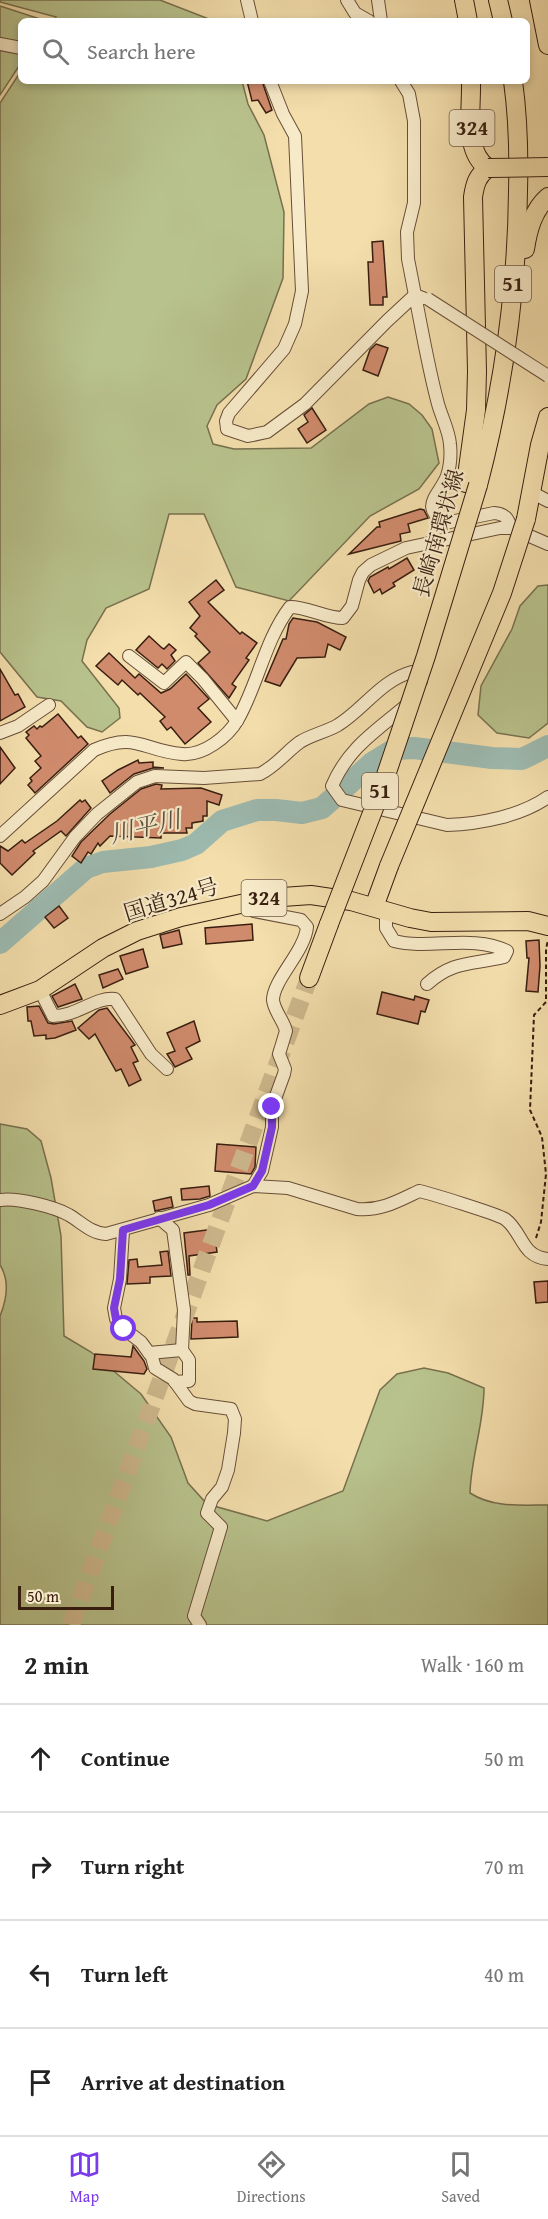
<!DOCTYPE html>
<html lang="en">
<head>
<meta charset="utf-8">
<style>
  :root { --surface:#fff; --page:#f2f2f2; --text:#222; --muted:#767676; --line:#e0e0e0; --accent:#7c3aed }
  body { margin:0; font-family:"Gentium Book Plus","Noto Serif JP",serif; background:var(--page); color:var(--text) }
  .scale { position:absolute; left:18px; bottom:15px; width:96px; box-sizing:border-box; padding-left:6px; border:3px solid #391e10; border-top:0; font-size:16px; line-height:21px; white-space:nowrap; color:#391e10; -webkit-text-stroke:4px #f7eac9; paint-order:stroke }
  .stop { position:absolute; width:18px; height:18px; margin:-14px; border:4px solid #7c3aed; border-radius:50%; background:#fff }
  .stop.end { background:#7c3aed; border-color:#fff; box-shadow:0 2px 6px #0008 }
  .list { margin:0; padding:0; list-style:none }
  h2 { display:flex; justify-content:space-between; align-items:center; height:78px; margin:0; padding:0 24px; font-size:26px }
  h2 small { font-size:20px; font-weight:400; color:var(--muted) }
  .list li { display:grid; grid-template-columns:39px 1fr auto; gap:18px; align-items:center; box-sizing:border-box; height:108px; padding:0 24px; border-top:2px solid var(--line) }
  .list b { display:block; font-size:22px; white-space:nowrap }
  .list em { font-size:20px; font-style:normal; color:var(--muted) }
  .icon { flex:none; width:33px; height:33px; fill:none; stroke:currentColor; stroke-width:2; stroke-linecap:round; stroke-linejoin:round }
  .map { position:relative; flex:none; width:548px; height:1625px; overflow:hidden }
  .search { position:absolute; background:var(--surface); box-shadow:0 3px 9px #0003; left:18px; right:18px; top:18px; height:66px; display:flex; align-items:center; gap:15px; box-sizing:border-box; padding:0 21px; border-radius:9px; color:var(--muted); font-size:22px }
  .sheet { height:510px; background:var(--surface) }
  nav { display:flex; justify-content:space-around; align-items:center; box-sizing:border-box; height:84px; border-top:2px solid var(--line); background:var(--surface); font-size:16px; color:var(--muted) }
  nav a { display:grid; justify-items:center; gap:3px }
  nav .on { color:var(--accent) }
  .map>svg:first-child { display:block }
  .green { fill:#b8c28c; stroke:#78704e; stroke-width:1.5 }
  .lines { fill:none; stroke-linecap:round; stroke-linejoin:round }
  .river { stroke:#9dbbb1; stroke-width:22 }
  .building { fill:#d08b6d; stroke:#391e10; stroke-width:1.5 }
  .highway-tunnel { stroke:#ceb88d; stroke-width:18; stroke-dasharray:18 9; stroke-linecap:butt }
  .minor-casing { stroke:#684e37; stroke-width:14 }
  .highway-casing { stroke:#391e10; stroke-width:20 }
  .path { stroke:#391e10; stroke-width:2; stroke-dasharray:4.5 3; stroke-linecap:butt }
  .minor { stroke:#f7eac9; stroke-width:12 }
  .highway { stroke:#f3deac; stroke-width:18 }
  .minor-bridge-casing { stroke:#684e37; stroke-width:14; stroke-linecap:butt }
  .highway-bridge-casing { stroke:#391e10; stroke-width:20; stroke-linecap:butt }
  .minor-bridge { stroke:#f7eac9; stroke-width:12 }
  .highway-bridge { stroke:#f3deac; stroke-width:18 }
  .route { stroke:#7c3aed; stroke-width:8 }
  .labels { text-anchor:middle; stroke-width:4.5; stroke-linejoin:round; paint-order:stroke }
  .shield { fill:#f7eac9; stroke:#725b48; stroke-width:1.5 }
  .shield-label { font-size:21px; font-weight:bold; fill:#391e10 }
  .street-label { font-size:22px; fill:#391e10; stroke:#f7eac9 }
  .water-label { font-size:24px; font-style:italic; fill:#574d40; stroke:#f7eac9 }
</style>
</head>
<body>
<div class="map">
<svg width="548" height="1625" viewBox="0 0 548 1625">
  <rect width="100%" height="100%" fill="#f3deac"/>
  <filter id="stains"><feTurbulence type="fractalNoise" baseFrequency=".00333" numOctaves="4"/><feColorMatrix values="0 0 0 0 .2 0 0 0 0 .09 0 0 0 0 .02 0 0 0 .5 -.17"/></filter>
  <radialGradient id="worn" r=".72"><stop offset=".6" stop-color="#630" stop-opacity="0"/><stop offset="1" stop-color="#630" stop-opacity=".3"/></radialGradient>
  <!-- green -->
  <g class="green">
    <path d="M0,0h160l54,21h-160l2,-4 -56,-15z"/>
    <path d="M0,6l46,15h-25v42l-21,32z"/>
    <path d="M21,71v10h221l6,23 16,31 20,77 -1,66 -37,101 -29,26 -10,21 6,18 21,5 77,-1 58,-44 19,-7 21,7 13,11 10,14 7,34 -20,26 -49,27 -81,85 -53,-14 -32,-73h-35l-20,75 -43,19 -19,32 -5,21 37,47 1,10 -18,14 -15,-5 -26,-26 -24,-4 -37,-45v-549z"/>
    <path d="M548,585v138l-19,15 -32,-5 -19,-18 3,-29 31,-57 8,-23 18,-20z"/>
    <path d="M0,1124l27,5 14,12 10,37 10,58 3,100 27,16 50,42 30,43 17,46 19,21 60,17 76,-30 37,-101 17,-16 27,-6 24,5 36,15c0,36 -13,69 -14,105 23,15 52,12 78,12v120h-548v-309c7,-17 10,-35 0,-51z"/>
  </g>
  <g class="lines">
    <!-- river -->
    <path class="river" d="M0,943l86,-75 17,-6 48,-5 31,-7 14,-6 26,-23 35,-11h19l26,3 20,-5 50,-45 23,-14 19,-1 78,10 30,1 26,-13"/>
  </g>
  <!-- building -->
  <g class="building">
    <path d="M247,81h15l10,29 -6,3 -8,-13 -6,1z"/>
    <path d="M383,241l4,56h-4v8h-13l-2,-43h5l-1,-20z"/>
    <path d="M376,344l12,4 -10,28 -15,-6 7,-20z"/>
    <path d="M312,408l14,22 -19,13 -9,-14 10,-7 -4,-7z"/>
    <path d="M420,509l4,1 4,8 -20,6 2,8 -10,2 1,7 -52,13 28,-27h3l-1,-5z"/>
    <path d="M407,558l7,12 -21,13 2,3 -13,8 -2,-5 -6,4 -6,-12 2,-4 18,-10 1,2z"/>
    <path d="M216,580l8,10 -16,12 32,32 2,-2 15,11 -11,15 3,2 -17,24 4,3 -7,11 -31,-35 12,-11 -15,-16 2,-2 -7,-6 10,-12 -11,-14z"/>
    <path d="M293,618l24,4 29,15 -6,13 -12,-6 -3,13 -28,1 -17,28 -15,-5 18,-42h3l3,-15z"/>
    <path d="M149,636l13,12 2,1 5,-5 7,6 -5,5 4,6 -8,8 -5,-5 -4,4 -22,-18z"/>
    <path d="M109,653l26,25 4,-4 22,19 9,-4 16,-15 23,25 -11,9 13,14 -26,22 -14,-17 -4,3 -7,-9 5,-4 -25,-24 -2,2 -16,-15 -4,5 -22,-19z"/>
    <path d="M0,669l15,26 3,-1 7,13 -25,14z"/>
    <path d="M58,714l20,24 3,-2 7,8 -53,49 -7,-8 4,-4 -2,-3 11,-10 -6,-7 6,-5 -15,-18 3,-3 -3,-3 8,-6 3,3 3,-3 2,1z"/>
    <path d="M0,747l15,21 -15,16z"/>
    <path d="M138,760l1,3 14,-1v5l11,1h-11l-19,6 -24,19 -8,-12 16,-11z"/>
    <path d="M156,784l6,1 -1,4 40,-1 21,7 -3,10 -12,-4v15h-4v5l-11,2v5h-6l1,5h-26v5l-51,-2 -10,10 -2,-3 -7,11 -3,-2 -7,11 -9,-7 9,-14 29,-28 31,-25z"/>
    <path d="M80,800l2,2 3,-2 6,8 -25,28 -5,-5 -28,20 2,2 -23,22 -12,-12v-17l8,5 14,-11 3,3 32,-22z"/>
    <path d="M59,906l9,12 -14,10 -9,-11z"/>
    <path d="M252,924l1,16 -47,4 -1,-16z"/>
    <path d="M179,930l3,14 -19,4 -3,-13z"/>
    <path d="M539,940l1,26 -2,26 -12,-1 3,-33h-2l-1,-17z"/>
    <path d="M143,949l5,18 -22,7 -6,-18z"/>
    <path d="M118,969l5,10 -20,9 -4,-13z"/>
    <path d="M75,984l7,15 -24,8 -6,-11z"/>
    <path d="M382,992l32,8 1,-4 14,4 -4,12 -4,-1 -3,13 -41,-10z"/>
    <path d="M39,1006l9,17 6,1 18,-3 4,9 -21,8 -9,1v-4l-12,1 -3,-15h-3l-1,-14z"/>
    <path d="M107,1008l28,37 -4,2 7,14 -5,2 8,17 -12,6 -8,-17 -5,2 -21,-37 -6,5 -11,-11 21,-18z"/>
    <path d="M194,1021l6,20 -14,7 6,11 -17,8 -8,-13 8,-3 -8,-18z"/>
    <path d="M217,1144l39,3 -1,20 -4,7 -36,-3z"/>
    <path d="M209,1186l1,10 -10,3 -18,1 -1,-11z"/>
    <path d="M171,1197l2,10 -18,4 -2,-10z"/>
    <path d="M214,1229l3,23 -28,4 1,19h-2l-4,-42z"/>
    <path d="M168,1251l3,25 -21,1v6l-23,1 2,-24 8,-1 1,8 24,-2 -2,-13z"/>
    <path d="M548,1281v21l-12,1 -2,-21z"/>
    <path d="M192,1318h5v4l40,-1 1,16 -47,2z"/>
    <path d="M133,1346l11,15 3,8 -3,5 -51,-5 2,-15 36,3z"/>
  </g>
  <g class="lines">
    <!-- highway-tunnel -->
    <path class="highway-tunnel" d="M71,1625l238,-647"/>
    <defs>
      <g id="minor">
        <path d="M247,0l5,21"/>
        <path d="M347,0l8,13 14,8"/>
        <path d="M378,0l3,21"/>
        <path d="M0,44l21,4"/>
        <path d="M270,81l13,33 12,22 7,155 -7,33 -11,25 -55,64 -3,8 1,8 21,7 19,-4 38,-28 82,-83 28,-26c7,35 13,71 22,105 3,14 12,30 13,44 1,10 0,23 -3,32 -8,20 -28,30 -2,47l49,-10c11,1 14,5 17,15"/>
        <path d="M401,81l8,13 5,27v82l-7,29 1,27 7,36 8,3"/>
        <path d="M533,493l15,8"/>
        <path d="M129,656l35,27 22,-21 17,17 34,42"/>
        <path d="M409,703c-31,27 -60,43 -77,83l10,14 105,25c33,-1 74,-9 101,-28"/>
        <path d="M0,733l18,-7 31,-21"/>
        <path d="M0,836l94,-86c42,-19 49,1 88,4 21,2 46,-17 56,-35 20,-35 27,-79 52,-112 18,0 35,11 53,11l9,-12 7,-26 4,-8 8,-7 35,-17 94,-20h11l37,16"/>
        <path d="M244,903l10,8 47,9 6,7c-2,24 -34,53 -34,73 1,11 11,21 13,31l-7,23 6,15 -1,5 -12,33v20l-10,44 -9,15"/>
        <path d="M386,911v17l8,13c36,9 78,-7 113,10l-3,6c-32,8 -50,3 -77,27"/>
        <path d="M0,914l25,-17 18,-16 32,-44 22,-23 40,-32 18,-6 49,2 56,-4c16,-8 26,-22 40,-32 11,-7 26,-10 38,-17 26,-16 43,-45 74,-53l9,9"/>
        <path d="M40,990l13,26c25,0 41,-19 62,-17l36,55 16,15"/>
        <path d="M0,1200c16,-3 55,7 69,15 13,8 22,18 37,19l103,-29 44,-19 35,2 69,21c24,2 41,-8 62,-18 10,2 78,23 86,28 18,13 16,38 43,40"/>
        <path d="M159,1218l14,12 11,80 -2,40 7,10v21l-14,1"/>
        <path d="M123,1231l-3,48 -6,29 2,11 8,10 17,13 11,15 3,11 18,11 16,22 6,3 36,5 4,10 -1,14 -6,37 -6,17 -10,12 -5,14 14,14 -27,89 6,9"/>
        <path d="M149,1353l33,-3"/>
      </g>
      <g id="highway">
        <path d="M464,0l4,21"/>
        <path d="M498,0l5,21"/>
        <path d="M539,0l9,45"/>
        <path d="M525,249c3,-19 8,-39 23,-52"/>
        <path d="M466,483l10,-73 1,-39 -4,-174c2,-13 4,-21 15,-29 -25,-16 -16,-60 -17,-87"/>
        <path d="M478,485c25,-95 39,-196 40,-294 1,-37 0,-74 -5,-110"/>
        <path d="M526,519l14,-74 8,-28"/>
        <path d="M374,907l15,-41"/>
        <path d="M309,978l20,-54"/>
        <path d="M0,1005l40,-15 63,-42 34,-17 44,-14 87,-19 43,-3 40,6 59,17 21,4 97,-1 20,5"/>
      </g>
    </defs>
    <!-- minor casing -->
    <use href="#minor" class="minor-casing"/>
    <!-- highway casing -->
    <use href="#highway" class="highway-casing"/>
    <!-- path -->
    <path class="path" d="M536,1238l5,-16 5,-48 -4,-37 -12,-27 4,-95 12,-13v-53l2,-9"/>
    <!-- minor -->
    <use href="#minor" class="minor"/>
    <!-- highway -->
    <use href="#highway" class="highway"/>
    <defs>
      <path id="minor-bridge" d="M428,299l120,77"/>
      <g id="highway-bridge">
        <path d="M488,168l60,-1"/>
        <path d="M389,866l113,-273 24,-74"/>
        <path d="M329,924l52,-134 45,-134 52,-171"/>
      </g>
    </defs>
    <!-- minor-bridge casing -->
    <use href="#minor-bridge" class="minor-bridge-casing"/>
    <!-- highway-bridge casing -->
    <use href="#highway-bridge" class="highway-bridge-casing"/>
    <!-- minor-bridge -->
    <use href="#minor-bridge" class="minor-bridge"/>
    <!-- highway-bridge -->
    <use href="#highway-bridge" class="highway-bridge"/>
  </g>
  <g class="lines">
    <!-- route -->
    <path class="route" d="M124,1329l-8,-10 -2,-11 6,-29 3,-49 86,-25 44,-19 9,-15 10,-44v-20"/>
  </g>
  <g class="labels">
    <!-- shield labels -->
    <g class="shield">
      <rect x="449.5" y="110" width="45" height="36" rx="4.5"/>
      <rect x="495" y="266" width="36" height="36" rx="4.5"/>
      <rect x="362" y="773" width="36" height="36" rx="4.5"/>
      <rect x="241.5" y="880" width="45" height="36" rx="4.5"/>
    </g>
    <g class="shield-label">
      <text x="472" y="135">324</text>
      <text x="513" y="291">51</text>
      <text x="380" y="798">51</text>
      <text x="264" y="905">324</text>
    </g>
    <!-- street labels -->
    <g class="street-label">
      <text transform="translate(438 533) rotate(-74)" y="8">長崎南環状線</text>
      <text transform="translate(171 899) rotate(-17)" y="8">国道324号</text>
    </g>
    <!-- water labels -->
    <g class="water-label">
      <text transform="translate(145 827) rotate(-13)" y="8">川平川</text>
    </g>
  </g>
  <rect width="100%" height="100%" filter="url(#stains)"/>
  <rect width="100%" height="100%" fill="url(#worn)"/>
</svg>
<div class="scale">50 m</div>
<div class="stop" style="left:124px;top:1329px"></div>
<div class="stop end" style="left:272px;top:1107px"></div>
<div class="search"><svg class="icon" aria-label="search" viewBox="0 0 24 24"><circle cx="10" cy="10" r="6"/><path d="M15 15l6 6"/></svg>Search here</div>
</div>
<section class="sheet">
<h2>2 min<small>Walk · 160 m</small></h2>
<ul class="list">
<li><svg class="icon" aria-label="ahead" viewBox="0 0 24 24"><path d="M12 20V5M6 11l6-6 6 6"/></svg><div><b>Continue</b></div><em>50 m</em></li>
<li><svg class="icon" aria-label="right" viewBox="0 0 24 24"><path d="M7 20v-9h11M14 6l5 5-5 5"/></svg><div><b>Turn right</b></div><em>70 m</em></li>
<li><svg class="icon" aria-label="left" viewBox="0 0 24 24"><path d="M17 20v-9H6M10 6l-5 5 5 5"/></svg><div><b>Turn left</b></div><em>40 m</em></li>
<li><svg class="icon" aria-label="arrive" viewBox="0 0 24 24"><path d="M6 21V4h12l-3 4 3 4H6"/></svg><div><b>Arrive at destination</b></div></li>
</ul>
</section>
<nav>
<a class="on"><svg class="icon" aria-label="map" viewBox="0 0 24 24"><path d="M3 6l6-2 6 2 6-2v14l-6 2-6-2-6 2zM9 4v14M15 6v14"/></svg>Map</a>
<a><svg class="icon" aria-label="directions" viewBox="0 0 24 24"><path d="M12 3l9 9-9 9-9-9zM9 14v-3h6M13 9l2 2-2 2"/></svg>Directions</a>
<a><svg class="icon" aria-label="saved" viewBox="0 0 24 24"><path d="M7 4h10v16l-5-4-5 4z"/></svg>Saved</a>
</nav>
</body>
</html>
